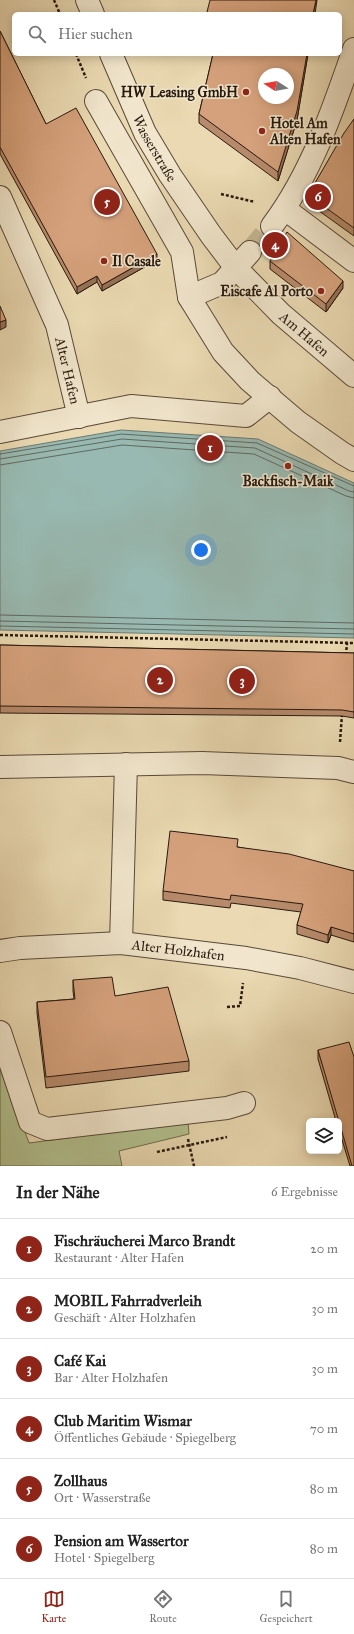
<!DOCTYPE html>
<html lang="de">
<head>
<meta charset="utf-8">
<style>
  :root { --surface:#fff; --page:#f6f6f6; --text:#222; --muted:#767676; --line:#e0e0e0; --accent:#8f2418 }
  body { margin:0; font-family:"IM FELL Great Primer",serif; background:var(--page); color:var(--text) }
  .controls { position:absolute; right:12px; bottom:12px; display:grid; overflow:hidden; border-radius:6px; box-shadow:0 2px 10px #0003 }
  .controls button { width:36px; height:36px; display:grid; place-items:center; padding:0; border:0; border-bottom:1px solid var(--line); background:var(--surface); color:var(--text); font:20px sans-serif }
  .compass { position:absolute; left:258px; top:68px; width:36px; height:36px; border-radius:50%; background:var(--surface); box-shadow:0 2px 10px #0003; rotate:281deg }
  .you { position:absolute; left:201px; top:550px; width:14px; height:14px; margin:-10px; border:3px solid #fff; border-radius:50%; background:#1a73e8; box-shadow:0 0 0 6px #1a73e833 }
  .badge { display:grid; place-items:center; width:26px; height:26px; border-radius:50%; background:var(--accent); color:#fff; font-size:13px; font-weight:700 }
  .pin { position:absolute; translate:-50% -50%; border:2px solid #fff; box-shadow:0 1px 4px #0006 }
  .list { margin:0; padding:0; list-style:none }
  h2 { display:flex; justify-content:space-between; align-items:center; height:52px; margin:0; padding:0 16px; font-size:17px }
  h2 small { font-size:13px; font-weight:400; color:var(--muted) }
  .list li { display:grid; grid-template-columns:26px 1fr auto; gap:12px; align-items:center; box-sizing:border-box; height:60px; padding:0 16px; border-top:1px solid var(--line) }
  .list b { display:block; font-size:15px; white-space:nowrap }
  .list p { margin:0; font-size:13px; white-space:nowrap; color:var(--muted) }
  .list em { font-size:13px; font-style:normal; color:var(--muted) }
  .icon { flex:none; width:22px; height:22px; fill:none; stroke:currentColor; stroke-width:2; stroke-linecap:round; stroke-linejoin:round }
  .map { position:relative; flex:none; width:354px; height:1166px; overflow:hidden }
  .search { position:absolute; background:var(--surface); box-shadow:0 2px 10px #0003; left:12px; right:12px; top:12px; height:44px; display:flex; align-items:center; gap:10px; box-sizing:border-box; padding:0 14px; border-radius:6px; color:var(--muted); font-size:15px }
  .sheet { height:412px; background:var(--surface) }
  nav { display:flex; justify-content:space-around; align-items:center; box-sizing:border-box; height:56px; border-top:1px solid var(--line); background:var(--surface); font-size:11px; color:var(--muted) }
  nav a { display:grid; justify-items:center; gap:2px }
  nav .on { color:var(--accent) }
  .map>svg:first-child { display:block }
  .green { fill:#b3c08f; stroke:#6e6c4e }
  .water { fill:#98b9b1; stroke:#6b7970 }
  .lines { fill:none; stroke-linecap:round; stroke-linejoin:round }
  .shore { stroke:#606960; stroke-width:1 }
  .minor-tunnel { stroke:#c3b391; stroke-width:22; stroke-dasharray:22 11; stroke-linecap:butt }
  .minor-casing { stroke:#584937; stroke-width:24 }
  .path { stroke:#28190e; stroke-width:2.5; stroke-dasharray:3 2; stroke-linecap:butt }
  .minor { stroke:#f1e6cd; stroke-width:22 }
  .wall { fill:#b78a6b; stroke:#28190e }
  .shaded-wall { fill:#957157; stroke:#28190e }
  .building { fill:#d5a17c; stroke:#28190e; fill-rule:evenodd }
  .poi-dot { fill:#8f2418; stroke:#f1e6cd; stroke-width:1.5 }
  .labels { text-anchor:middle; stroke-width:3; stroke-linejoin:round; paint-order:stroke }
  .poi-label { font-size:14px; font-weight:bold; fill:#28190e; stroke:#f1e6cd; text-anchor:end }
  .street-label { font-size:14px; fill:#28190e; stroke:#f1e6cd }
</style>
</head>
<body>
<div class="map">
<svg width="354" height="1166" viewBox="0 0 354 1166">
  <rect width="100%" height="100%" fill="#ead9b2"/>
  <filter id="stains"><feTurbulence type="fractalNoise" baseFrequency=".005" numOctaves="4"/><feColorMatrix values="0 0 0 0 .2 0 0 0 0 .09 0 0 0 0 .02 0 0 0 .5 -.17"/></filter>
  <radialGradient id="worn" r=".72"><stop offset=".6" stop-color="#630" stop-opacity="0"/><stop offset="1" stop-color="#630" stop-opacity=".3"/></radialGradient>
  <!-- green -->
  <path class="green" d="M0,1062l29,81 159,-21 1,12 -70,17 3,15h-122z"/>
  <!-- water -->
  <path class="water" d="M121,430l137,9 96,44v155l-354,-8v-179z"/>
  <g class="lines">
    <!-- shore -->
    <g class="shore">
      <path d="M0,454l121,-20 136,9 97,43"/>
      <path d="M0,459l122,-20 133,9 94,43 5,1"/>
      <path d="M0,465l122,-20 132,9 92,42 8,2"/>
      <path d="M0,615l354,8"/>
      <path d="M0,621l354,8"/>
      <path d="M0,626l354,8"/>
    </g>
    <!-- minor-tunnel -->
    <path class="minor-tunnel" d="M250,252l22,-26"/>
    <defs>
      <g id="minor">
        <path d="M87,0l6,14"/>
        <path id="s1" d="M111,54l34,79 25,42 41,60 25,33 45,46 73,62"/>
        <path d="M96,101l86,151 7,45 34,55 27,29 48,41 44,31 12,7"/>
        <path id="s2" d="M0,197l57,128 22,92"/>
        <path d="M285,209l69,52"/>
        <path d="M272,226c39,-52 61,-116 82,-177"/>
        <path d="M189,297l33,-14 28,-31"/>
        <path d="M0,432l131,-26 115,10 24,-19"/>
        <path d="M0,767l202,-4 136,5 16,4"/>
        <path d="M121,943l5,-179"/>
        <path id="s3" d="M0,951l20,-3 101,-5 125,15 54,10 54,14"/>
        <path d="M0,1032l30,90 17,7 180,-21 17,-5"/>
      </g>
    </defs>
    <!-- minor casing -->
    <use href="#minor" class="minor-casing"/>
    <!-- path -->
    <g class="path">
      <path d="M54,0l6,14"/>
      <path d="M76,54l10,24"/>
      <path d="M221,194l34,8"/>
      <path d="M0,635l354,8"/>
      <path d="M346,655l1,-12"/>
      <path d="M340,742l2,-28"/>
      <path d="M227,1007l13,-1 3,-23"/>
      <path d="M188,1139l6,27"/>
      <path d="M157,1152l70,-15"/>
    </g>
    <!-- minor -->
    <use href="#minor" class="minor"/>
  </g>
  <!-- wall -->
  <g class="wall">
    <path d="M0,31l46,93 111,136 -55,31 -5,-9 -20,12 -77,-140z"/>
    <path d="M213,54h95l-11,66 -19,61 -79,-58v-9z"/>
    <path d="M354,119v117l-46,-33v-8z"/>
    <path d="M270,261l73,27 -17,24 -56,-43z"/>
    <path d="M0,645l354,8v65l-12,-2 -342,-3z"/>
    <path d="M238,847l116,24v71l-23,-7 -3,8 -31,-9v-9l4,-13 -70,-9 -1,5 -67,-8v-9z"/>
    <path d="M73,980l42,16 74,65v10l-143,17 -9,-75v-11l37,-3 -1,-8z"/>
    <path d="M318,1050l36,116h-4l-11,-36v-9h-3l-18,-62z"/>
  </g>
  <!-- shaded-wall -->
  <g class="shaded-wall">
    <path d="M316,0h1l-2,14h-2z"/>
    <path d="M307,54h1l-11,66 -19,61v-9z"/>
    <path d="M157,254v6l-55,31v-6z"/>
    <path d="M97,276v6l-20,12v-7z"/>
    <path d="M343,281v7l-17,24v-8z"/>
    <path d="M6,320v7l-6,3v-8z"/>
    <path d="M331,927v8l-3,8v-8z"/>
  </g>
  <!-- building -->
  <g class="building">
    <path d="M210,0h106l-3,14h-103l-3,-2z"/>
    <path d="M0,31l46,93 30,-16 81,146 -55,31 -5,-9 -20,11 -77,-140z"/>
    <path d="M213,54h94l-10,57 -19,61 -79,-58zM264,74h24v24h-24z"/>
    <path d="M354,119v109l-46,-33 36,-62z"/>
    <path d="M287,232l56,49 -17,23 -56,-43z"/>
    <path d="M0,306l6,14 -6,2z"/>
    <path d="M0,645l354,8v59l-12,-2 -342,-4z"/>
    <path d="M170,831l68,8 -1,8 52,7 65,17v63l-23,-7 -3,8 -31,-10 6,-21 -72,-9 -1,5 -67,-9z"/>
    <path d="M112,977l3,19 53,-9 21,74 -143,16 -9,-75 38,-3 -2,-19z"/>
    <path d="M349,1042l5,15v109h-2l-34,-116z"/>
  </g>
  <!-- markers -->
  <g class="poi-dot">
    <circle cx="246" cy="92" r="4"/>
    <circle cx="262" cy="131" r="4"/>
    <circle cx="104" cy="261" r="4"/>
    <circle cx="321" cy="291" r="4"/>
    <circle cx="288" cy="466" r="4"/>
  </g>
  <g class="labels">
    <!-- poi labels -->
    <g class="poi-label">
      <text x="238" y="97">HW Leasing GmbH</text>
      <text x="270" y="128" text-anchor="start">Hotel Am<tspan x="270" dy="16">Alten Hafen</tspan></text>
      <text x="112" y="266" text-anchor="start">Il Casale</text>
      <text x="313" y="296">Eiscafe Al Porto</text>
      <text x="288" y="486" text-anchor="middle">Backfisch-Maik</text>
    </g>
    <!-- street labels -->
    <g class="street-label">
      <text dy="5" stroke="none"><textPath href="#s1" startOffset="104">Wasserstraße</textPath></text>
      <text dy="5" stroke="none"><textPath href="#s1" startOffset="344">Am Hafen</textPath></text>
      <text dy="5" stroke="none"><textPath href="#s2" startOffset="187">Alter Hafen</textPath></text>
      <text dy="5" stroke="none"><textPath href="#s3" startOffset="179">Alter Holzhafen</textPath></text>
    </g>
  </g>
  <rect width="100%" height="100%" filter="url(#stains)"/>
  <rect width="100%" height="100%" fill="url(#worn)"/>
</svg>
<div class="controls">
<button><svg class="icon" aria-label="layers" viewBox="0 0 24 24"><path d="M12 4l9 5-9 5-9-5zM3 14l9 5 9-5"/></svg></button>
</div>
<svg class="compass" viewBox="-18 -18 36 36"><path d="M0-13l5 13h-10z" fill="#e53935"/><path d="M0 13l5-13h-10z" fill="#767676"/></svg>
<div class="you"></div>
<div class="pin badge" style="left:210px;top:448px">1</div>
<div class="pin badge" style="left:160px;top:680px">2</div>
<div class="pin badge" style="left:242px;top:681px">3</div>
<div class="pin badge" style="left:275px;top:245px">4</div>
<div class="pin badge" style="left:107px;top:202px">5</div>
<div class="pin badge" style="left:318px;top:197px">6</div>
<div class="search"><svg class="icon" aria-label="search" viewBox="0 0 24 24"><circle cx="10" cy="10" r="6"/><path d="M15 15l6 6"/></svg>Hier suchen</div>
</div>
<section class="sheet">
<h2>In der Nähe<small>6 Ergebnisse</small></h2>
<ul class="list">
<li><span class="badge">1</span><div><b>Fischräucherei Marco Brandt</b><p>Restaurant · Alter Hafen</p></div><em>20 m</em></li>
<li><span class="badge">2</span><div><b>MOBIL Fahrradverleih</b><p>Geschäft · Alter Holzhafen</p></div><em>30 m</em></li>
<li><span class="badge">3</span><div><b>Café Kai</b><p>Bar · Alter Holzhafen</p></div><em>30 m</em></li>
<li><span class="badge">4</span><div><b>Club Maritim Wismar</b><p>Öffentliches Gebäude · Spiegelberg</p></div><em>70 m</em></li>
<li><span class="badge">5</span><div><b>Zollhaus</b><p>Ort · Wasserstraße</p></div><em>80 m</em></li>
<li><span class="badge">6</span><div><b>Pension am Wassertor</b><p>Hotel · Spiegelberg</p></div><em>80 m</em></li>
</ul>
</section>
<nav>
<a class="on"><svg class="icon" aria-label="map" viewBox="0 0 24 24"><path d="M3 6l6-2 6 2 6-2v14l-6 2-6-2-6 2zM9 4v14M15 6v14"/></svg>Karte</a>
<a><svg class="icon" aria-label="directions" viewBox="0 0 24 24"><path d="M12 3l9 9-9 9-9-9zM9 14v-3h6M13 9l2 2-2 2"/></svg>Route</a>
<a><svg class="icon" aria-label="saved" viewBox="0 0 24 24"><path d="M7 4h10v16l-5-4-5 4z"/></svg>Gespeichert</a>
</nav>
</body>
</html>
